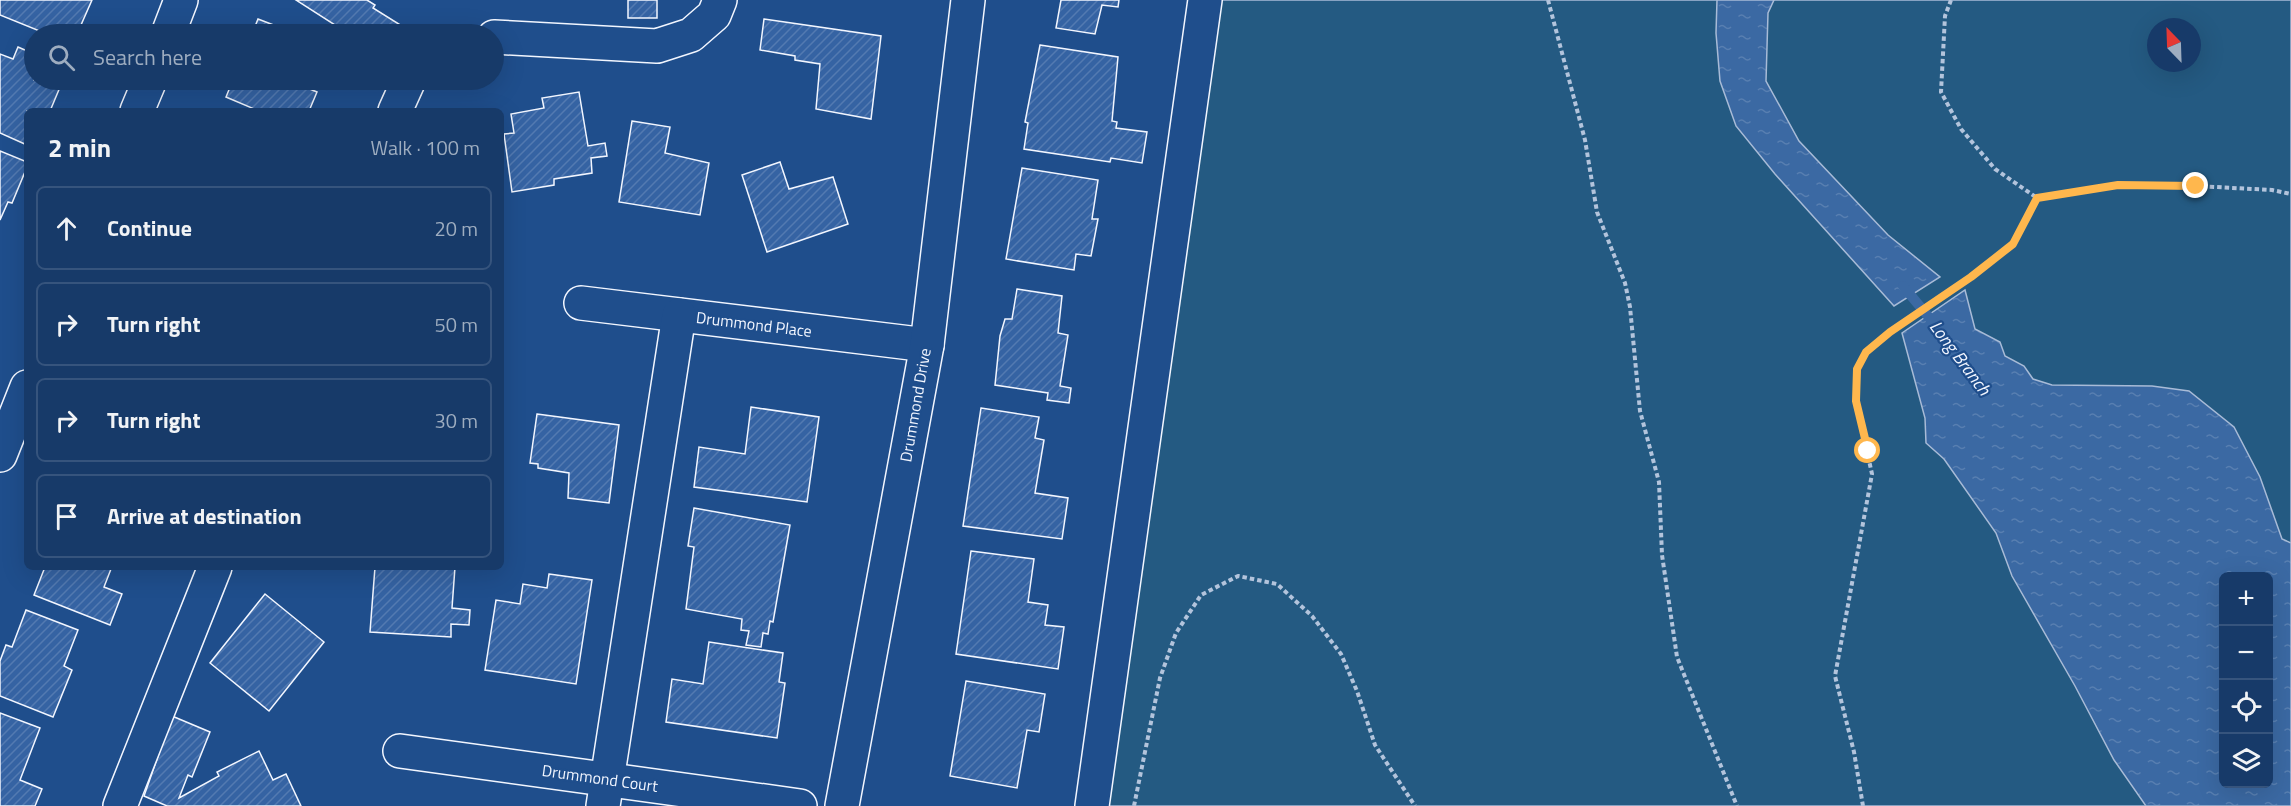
<!DOCTYPE html>
<html lang="en">
<head>
<meta charset="utf-8">
<style>
  :root { --surface:#173a69; --page:#20416f; --text:#f1f3f6; --muted:#9eadc0; --line:#36547d }
  body { margin:0; font-family:"Titillium Web",sans-serif; background:var(--page); color:var(--text) }
  .controls { position:absolute; right:18px; bottom:18px; display:grid; overflow:hidden; border-radius:9px; box-shadow:0 6px 24px #0002 }
  .controls button { width:54px; height:54px; display:grid; place-items:center; padding:0; border:0; border-bottom:2px solid var(--line); background:var(--surface); color:var(--text); font:30px sans-serif }
  .compass { position:absolute; left:2147px; top:18px; width:54px; height:54px; border-radius:50%; background:var(--surface); box-shadow:0 6px 24px #0002; rotate:337deg }
  .stop { position:absolute; width:18px; height:18px; margin:-14px; border:4px solid #ffb74d; border-radius:50%; background:#fff }
  .stop.end { background:#ffb74d; border-color:#fff; box-shadow:0 2px 6px #0008 }
  .list { margin:0; padding:0; list-style:none }
  h2 { display:flex; justify-content:space-between; align-items:center; height:78px; margin:0; padding:0 24px; font-size:26px }
  h2 small { font-size:20px; font-weight:400; color:var(--muted) }
  .list li { display:grid; grid-template-columns:39px 1fr auto; gap:18px; align-items:center; box-sizing:border-box; height:84px; margin:0 12px 12px; padding:0 12px; border:2px solid var(--line); border-radius:9px }
  .list b { display:block; font-size:22px; white-space:nowrap }
  .list em { font-size:20px; font-style:normal; color:var(--muted) }
  .icon { flex:none; width:33px; height:33px; fill:none; stroke:currentColor; stroke-width:2; stroke-linecap:round; stroke-linejoin:round }
  .map { position:relative; flex:none; width:2291px; height:806px; overflow:hidden }
  .search { position:absolute; background:var(--surface); box-shadow:0 6px 24px #0002; left:24px; top:24px; width:480px; height:66px; display:flex; align-items:center; gap:15px; box-sizing:border-box; padding:0 21px; border-radius:33px; color:var(--muted); font-size:22px }
  .panel { position:absolute; background:var(--surface); box-shadow:0 6px 24px #0002; left:24px; top:108px; width:480px; height:462px; border-radius:9px }
  .map>svg:first-child { display:block }
  .green { fill:#245a82; stroke:#a8bbd7; stroke-width:1.5; fill-rule:evenodd }
  .water { fill:url(#water-ripples); stroke:#a8bbd7; stroke-width:1.5; fill-rule:evenodd }
  .lines { fill:none; stroke-linecap:round; stroke-linejoin:round }
  .stream { stroke:#3b69a3; stroke-width:10 }
  .building { fill:url(#building-hatch); stroke:#f2f6ff; stroke-width:1.5 }
  .minor-casing { stroke:#f2f6ff; stroke-width:36 }
  .path { stroke:#b3c4dc; stroke-width:4; stroke-dasharray:4.5 3; stroke-linecap:butt }
  .minor { stroke:#1f4e8c; stroke-width:33 }
  .route { stroke:#ffb74d; stroke-width:8 }
  .labels { text-anchor:middle; stroke-width:4.5; stroke-linejoin:round; paint-order:stroke }
  .street-label { font-size:16px; fill:#f2f6ff; stroke:#1f4e8c }
  .water-label { font-size:18px; font-style:italic; fill:#f2f6ff; stroke:#1f4e8c }
</style>
</head>
<body>
<div class="map">
<svg width="2291" height="806" viewBox="0 0 2291 806">
  <defs>
    <pattern id="water-ripples" width="26" height="14" patternUnits="userSpaceOnUse" patternTransform="scale(1.5)"><rect width="26" height="14" fill="#3b69a3"/><path d="M2 4q2-2 4 0t4 0M15 11q2-2 4 0t4 0" fill="none" stroke="#587fb1"/></pattern>
    <pattern id="building-hatch" width="6" height="6" patternUnits="userSpaceOnUse" patternTransform="scale(1.5)"><rect width="6" height="6" fill="#3563a3"/><path d="M-1 1l2-2M0 6l6-6M5 7l2-2" fill="none" stroke="#537ab1"/></pattern>
  </defs>
  <rect width="100%" height="100%" fill="#1f4e8c"/>
  <!-- green -->
  <path class="green" d="M1210,0h1081v806h-1203zM2156,27h36v36h-36zM2224,576h44v208h-44z"/>
  <!-- water -->
  <g class="water">
    <path d="M1717,0h57l-6,13 -2,68 33,60 89,94 52,42 -46,29 -119,-132 -39,-48 -16,-45 -4,-48z"/>
    <path d="M1965,290l10,39 25,13 5,14 19,10 9,13 19,6 100,1 37,5 45,36 26,50 22,62 9,4v263h-145l-32,-46 -39,-74 -63,-110 -16,-43 -52,-74 -18,-16 -1,-25 -23,-85zM2224,576h44v208h-44z"/>
  </g>
  <g class="lines">
    <!-- stream -->
    <path class="stream" d="M1903,286l34,41"/>
  </g>
  <!-- building -->
  <g class="building">
    <path d="M0,0h92l-15,34h-30l-47,-19z"/>
    <path d="M296,0h71l8,5 -2,3 29,18 -5,8h-48z"/>
    <rect x="628" y="0" width="29" height="18"/>
    <path d="M1061,0h58l-1,7 -16,-2 -7,29 -39,-6z"/>
    <path d="M258,19l39,15h-45z"/>
    <path d="M764,19l117,17 -10,83 -55,-10 4,-45 -25,-4v-4l-35,-6z"/>
    <path d="M1040,45l78,12 -6,64 5,1 -1,6 31,4 -5,31 -31,-5 -1,4 -86,-13 4,-26 -3,-1z"/>
    <path d="M18,47l16,7v26h29l-13,31h-23v34l-27,-12v-79l13,5z"/>
    <path d="M233,80h69l-2,5 17,7 -8,19h-50l-33,-14z"/>
    <path d="M579,92l9,54 17,-3 2,13 -16,2 1,15 -38,6v6l-42,7 -8,-58 10,-1 -3,-19 33,-6 -2,-10z"/>
    <path d="M632,121l38,6 -5,26 44,10 -9,52 -81,-13z"/>
    <path d="M0,151l27,11v5l-15,36 -4,-1 -8,18z"/>
    <path d="M780,162l9,27 44,-12 15,47 -81,28 -25,-77z"/>
    <path d="M1022,168l76,12 -6,39h6l-7,37 -15,-2 -2,16 -68,-11z"/>
    <path d="M1017,289l45,7 -4,37 10,2 -8,51 11,2 -2,15 -22,-3 1,-7 -53,-8 5,-49 5,-17h7z"/>
    <path d="M751,407l68,10 -12,85 -113,-15 5,-40 46,7z"/>
    <path d="M981,408l58,9 -4,21 9,2 -9,53 33,5 -6,41 -99,-13z"/>
    <path d="M537,414l82,11 -10,78 -41,-5 1,-25 -31,-5v-4l-8,-1z"/>
    <path d="M694,508l96,17 -17,97 -3,-1 -2,13 -5,-1 -2,14 -15,-2 3,-14 -8,-1 1,-11 -56,-10 8,-62 -6,-1z"/>
    <path d="M971,551l63,8 -6,43 20,3 -3,20 19,2 -6,42 -102,-15z"/>
    <path d="M45,567h61l5,2 -7,18 18,7 -12,31 -76,-30z"/>
    <path d="M375,567l44,2v-2h36l-3,41 18,2 -1,15 -18,-1v13l-81,-5z"/>
    <path d="M549,574l43,6 -16,104 -91,-14 11,-70 24,4 3,-20 24,4z"/>
    <path d="M265,594l59,48 -55,69 -59,-48z"/>
    <path d="M26,610l52,20 -14,36 8,4 -19,47 -53,-21v-35l6,-16 6,2z"/>
    <path d="M709,642l74,11 -4,29 6,1 -8,55 -111,-16 6,-43 31,5z"/>
    <path d="M966,681l79,13 -6,38 -12,-2 -10,58 -67,-12z"/>
    <path d="M0,713l40,15 -20,52 22,9 -7,17h-35z"/>
    <path d="M172,716l38,16 -18,45 -4,-2 -9,23 40,-22 -2,-4 42,-21 14,29 13,-6 15,32h-134l-23,-10z"/>
  </g>
  <g class="lines">
    <defs>
      <g id="minor">
        <path d="M168,34l13,-34"/>
        <path d="M494,37l163,9 34,-11 23,-20 6,-15"/>
        <path d="M137,111l13,-31"/>
        <path d="M395,111l14,-31"/>
        <path d="M581,303l346,42"/>
        <path d="M0,455l27,-68"/>
        <path d="M400,751l400,55"/>
        <path d="M120,806l95,-239"/>
        <path d="M603,806l76,-491"/>
        <path d="M842,806l85,-461 41,-345"/>
        <path d="M1092,806l113,-806"/>
      </g>
    </defs>
    <!-- minor casing -->
    <use href="#minor" class="minor-casing"/>
    <!-- path -->
    <g class="path">
      <path d="M1548,0l37,140 12,72 28,71 5,24 10,104 19,71 3,73 15,102 60,149"/>
      <path d="M1951,0l-6,16 -4,76 20,37 34,40 42,29 81,-13 78,1 76,4 19,4"/>
      <path d="M1134,806l26,-128 16,-45 25,-38 37,-19 39,8 35,32 29,38 16,37 18,54 40,61"/>
      <path d="M1863,806l-9,-54 -19,-76 37,-202 -16,-73 1,-32 9,-17 24,-20 81,-55 42,-33 24,-46"/>
    </g>
    <!-- minor -->
    <use href="#minor" class="minor"/>
  </g>
  <g class="lines">
    <!-- route -->
    <path class="route" d="M1868,451l-12,-50 1,-32 9,-17 24,-20 81,-55 42,-33 24,-46 81,-13 78,1"/>
  </g>
  <g class="labels">
    <!-- street labels -->
    <g class="street-label">
      <text transform="translate(754 324) rotate(7)" y="6">Drummond Place</text>
      <text transform="translate(915 405) rotate(-80)" y="6">Drummond Drive</text>
      <text transform="translate(600 778) rotate(8)" y="6">Drummond Court</text>
    </g>
    <!-- water labels -->
    <g class="water-label">
      <text transform="translate(1960 358) rotate(53)" y="6">Long Branch</text>
    </g>
  </g>
</svg>
<div class="controls">
<button>+</button>
<button>−</button>
<button><svg class="icon" aria-label="locate" viewBox="0 0 24 24"><circle cx="12" cy="12" r="6"/><path d="M12 2v4M12 18v4M2 12h4M18 12h4"/></svg></button>
<button><svg class="icon" aria-label="layers" viewBox="0 0 24 24"><path d="M12 4l9 5-9 5-9-5zM3 14l9 5 9-5"/></svg></button>
</div>
<svg class="compass" viewBox="-18 -18 36 36"><path d="M0-13l5 13h-10z" fill="#e53935"/><path d="M0 13l5-13h-10z" fill="#9eadc0"/></svg>
<div class="stop" style="left:1868px;top:451px"></div>
<div class="stop end" style="left:2196px;top:186px"></div>
<div class="search"><svg class="icon" aria-label="search" viewBox="0 0 24 24"><circle cx="10" cy="10" r="6"/><path d="M15 15l6 6"/></svg>Search here</div>
<section class="panel">
<h2>2 min<small>Walk · 100 m</small></h2>
<ul class="list">
<li><svg class="icon" aria-label="ahead" viewBox="0 0 24 24"><path d="M12 20V5M6 11l6-6 6 6"/></svg><div><b>Continue</b></div><em>20 m</em></li>
<li><svg class="icon" aria-label="right" viewBox="0 0 24 24"><path d="M7 20v-9h11M14 6l5 5-5 5"/></svg><div><b>Turn right</b></div><em>50 m</em></li>
<li><svg class="icon" aria-label="right" viewBox="0 0 24 24"><path d="M7 20v-9h11M14 6l5 5-5 5"/></svg><div><b>Turn right</b></div><em>30 m</em></li>
<li><svg class="icon" aria-label="arrive" viewBox="0 0 24 24"><path d="M6 21V4h12l-3 4 3 4H6"/></svg><div><b>Arrive at destination</b></div></li>
</ul>
</section>
</div>
</body>
</html>
